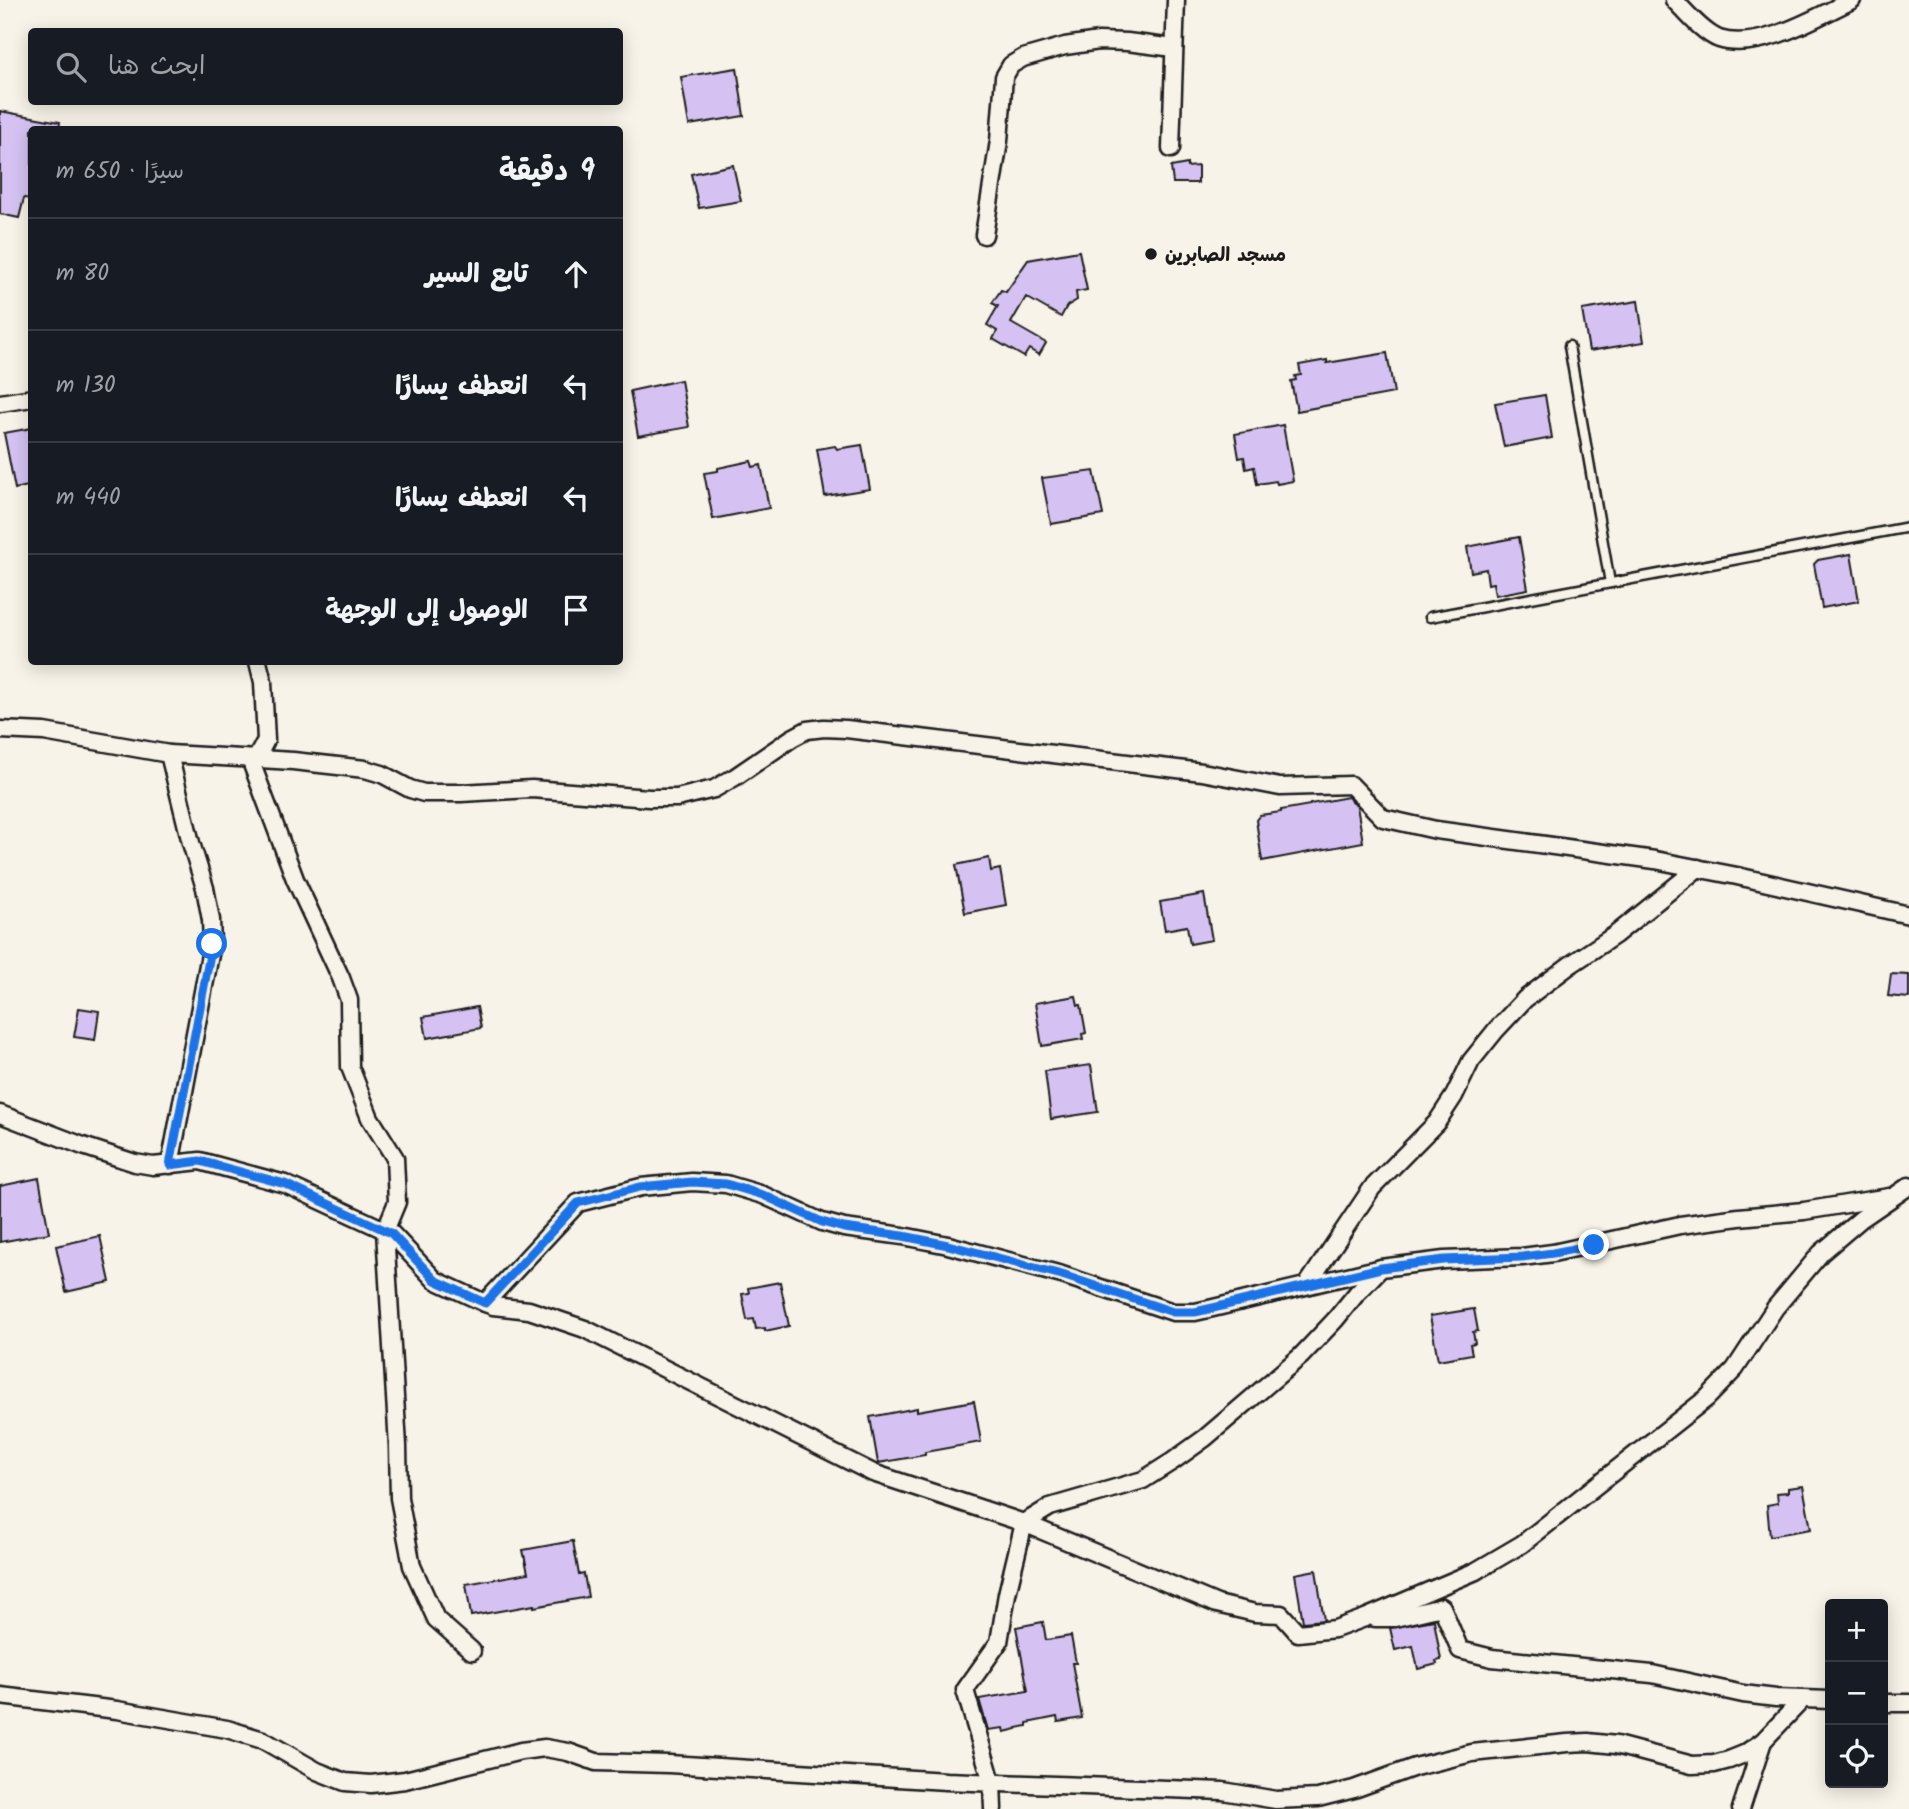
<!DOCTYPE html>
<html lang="ar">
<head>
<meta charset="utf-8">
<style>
  :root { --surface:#171b24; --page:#242831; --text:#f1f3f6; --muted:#9ea1a6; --line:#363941 }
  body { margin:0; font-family:Kalam,"Playpen Sans Arabic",sans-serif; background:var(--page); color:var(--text); direction:rtl }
  .controls { position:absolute; right:21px; bottom:21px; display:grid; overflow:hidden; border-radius:7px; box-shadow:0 4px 18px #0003 }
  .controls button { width:63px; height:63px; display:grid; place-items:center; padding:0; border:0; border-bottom:2px solid var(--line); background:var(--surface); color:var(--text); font:35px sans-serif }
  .stop { position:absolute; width:21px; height:21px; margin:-16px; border:5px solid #1a73e8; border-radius:50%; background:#fff }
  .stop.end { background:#1a73e8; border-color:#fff; box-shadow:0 2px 7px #0008 }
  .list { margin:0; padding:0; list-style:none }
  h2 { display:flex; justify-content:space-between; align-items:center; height:91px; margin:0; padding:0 28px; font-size:30px }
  h2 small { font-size:23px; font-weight:400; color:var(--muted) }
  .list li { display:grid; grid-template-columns:46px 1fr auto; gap:21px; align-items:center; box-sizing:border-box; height:112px; padding:0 28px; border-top:2px solid var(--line) }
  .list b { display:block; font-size:26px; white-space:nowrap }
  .list em { font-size:23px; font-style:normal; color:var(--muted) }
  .icon { flex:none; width:38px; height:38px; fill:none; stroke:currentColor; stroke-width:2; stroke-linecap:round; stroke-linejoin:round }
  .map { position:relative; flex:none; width:1909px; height:1809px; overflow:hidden; direction:ltr }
  .search { position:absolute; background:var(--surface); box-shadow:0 4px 18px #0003; left:28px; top:28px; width:595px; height:77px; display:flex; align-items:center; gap:18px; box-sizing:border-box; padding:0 24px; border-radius:7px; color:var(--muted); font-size:26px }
  .panel { position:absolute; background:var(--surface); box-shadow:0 4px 18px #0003; left:28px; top:126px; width:595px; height:539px; border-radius:7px; direction:rtl }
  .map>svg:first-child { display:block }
  .building { fill:#d5c2f3; stroke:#1c1c1c; stroke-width:2 }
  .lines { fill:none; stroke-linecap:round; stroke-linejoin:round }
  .lane-casing { stroke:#1c1c1c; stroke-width:13 }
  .street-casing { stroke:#1c1c1c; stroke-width:21 }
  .lane { stroke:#f7f3e8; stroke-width:8 }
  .street { stroke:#f7f3e8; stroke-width:16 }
  .route { stroke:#1a73e8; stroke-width:9 }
  .poi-dot { fill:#1c1c1c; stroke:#f7f3e8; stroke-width:2.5 }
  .labels { text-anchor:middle; stroke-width:5; stroke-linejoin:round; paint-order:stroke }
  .poi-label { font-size:19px; font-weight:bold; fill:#1c1c1c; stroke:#f7f3e8; text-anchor:start }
</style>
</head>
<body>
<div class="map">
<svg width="1909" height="1809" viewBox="0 0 1909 1809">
  <rect width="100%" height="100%" fill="#f7f3e8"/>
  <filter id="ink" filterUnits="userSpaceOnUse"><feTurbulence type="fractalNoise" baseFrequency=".0143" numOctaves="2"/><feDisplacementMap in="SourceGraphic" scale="14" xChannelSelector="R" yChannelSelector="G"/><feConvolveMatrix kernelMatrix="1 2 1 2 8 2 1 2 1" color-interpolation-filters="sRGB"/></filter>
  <g filter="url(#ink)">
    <!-- building -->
    <g class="building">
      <path d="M737,68l7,48 -55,9 -8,-48z"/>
      <path d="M0,111l60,11 -1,8h-27v69l-8,-1 -5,20 -19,-4z"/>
      <path d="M1187,164v3l11,-1v17h-25l-2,-16z"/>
      <path d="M733,165l8,36 -42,7 -8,-34z"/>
      <path d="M1079,251l8,39 -11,2 1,8 -10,6 -6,11 -35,-20 -15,26 35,20 -7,12 -10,-6 -5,8 -31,-18 4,-8 -10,-6 11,-19 -6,-3 9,-13 5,2 22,-32z"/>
      <path d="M1638,301l6,41 -55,9 -7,-41z"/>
      <path d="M1387,353l7,40 -97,18 -6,-30 5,-1 -1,-4 6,-1 -2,-10 28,-5v3z"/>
      <path d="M681,380l8,47 -51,9 -8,-45z"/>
      <path d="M1545,395l7,43 -48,9 -9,-44z"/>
      <path d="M1283,425l10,56 -16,3 -1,-3 -19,3 -3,-17 -8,2 -2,-12 -5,1 -4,-24z"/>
      <path d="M32,428v57l-17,4 -11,-56z"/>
      <path d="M862,445l8,44 -45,7 -8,-47 18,-3 2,3z"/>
      <path d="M751,461l2,6 8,-2 8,43 -56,11 -9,-46 14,-2v-3z"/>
      <path d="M1094,471l9,44 -52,9 -9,-46z"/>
      <path d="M1519,537l9,52 -33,6 -2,-12 -5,1 -2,-15 -15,3 -4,-25z"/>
      <path d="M1851,554l8,47 -37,7 -8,-44 4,-4z"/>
      <path d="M1348,797l9,9 6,36 -101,19 -6,-41 4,-5 21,-3v-2l29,-5v-1z"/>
      <path d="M989,858l2,13 9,-2 6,36 -41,8 -9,-48z"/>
      <path d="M1204,894l8,46 -22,4 -3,-18 -22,4 -5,-28z"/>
      <path d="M1891,974l18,1v23l-21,-2z"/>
      <path d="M1076,996l2,9h3l5,28 -4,1 1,5 -41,7 -7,-43z"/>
      <path d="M477,1007l4,21 -54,10 -4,-21z"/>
      <path d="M79,1008l20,3 -4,29 -21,-3z"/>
      <path d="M1091,1065l7,47 -47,7 -6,-48z"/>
      <path d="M39,1178l10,55 -49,9v-56z"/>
      <path d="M100,1236l10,46 -44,10 -10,-46z"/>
      <path d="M780,1282l9,44 -24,5v-3l-9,1 -2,-10 -7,1 -5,-26 7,-1 -1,-5z"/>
      <path d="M1474,1309l4,22 -5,1 2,11 -5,1 2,10 -34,6 -8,-44z"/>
      <path d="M974,1401l7,41 -56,10v3l-47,8 -8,-46 47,-9v3z"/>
      <path d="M1803,1486l8,43 -41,7 -3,-31 11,-2 -1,-10 11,-1v-4z"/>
      <path d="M573,1541l6,34 5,-1 4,23 -54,10v-2l-63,11 -5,-32 62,-11 -5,-23z"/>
      <path d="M1316,1570l8,50 -21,2 -8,-48z"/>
      <path d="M1434,1620l7,40 -5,1 1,3 -19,5 -5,-23 -18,4 -5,-22z"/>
      <path d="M1043,1622l3,18 25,-4 5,27h-4l10,55 -24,4 -1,-5 -30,6v3l-10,2v1l-13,3 -1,-4 -15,2 -9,-31 49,-8 -12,-64z"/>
    </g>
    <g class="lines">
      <defs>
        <g id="lane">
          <path d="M1569,346l41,237"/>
          <path d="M1430,617l479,-90"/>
        </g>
        <g id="street">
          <path d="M1674,0c12,12 29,33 45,39 40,13 98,-22 133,-39"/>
          <path d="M1171,149l5,-149"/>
          <path d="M984,235l15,-94 5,-64 7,-12 12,-7 42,-12 34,-5 28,1 47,6"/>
          <path d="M0,403l32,-5"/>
          <path d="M0,730l44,2 125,22 124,7 72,8 17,5 28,15 14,4h37l71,-4 117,9h28l37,-9 21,-12 57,-39 15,-8 17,-2 22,1 356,43 78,15 71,-2 32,33 53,12 219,30 82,16 172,39"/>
          <path d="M169,754l22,89 14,45 6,32 1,24 -42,221"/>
          <path d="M250,759l45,120 46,99 8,22 1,67 20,51 25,40 2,44 -12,29 13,215 1,52 13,68 24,53 36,32"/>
          <path d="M256,759l10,-19 -3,-58 -5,-20"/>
          <path d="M0,1114l83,32 52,17 18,3 47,-5 85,23 106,49 44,47 50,23 8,3 36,4 56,19 288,144 151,50 193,81 38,9 26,1 17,19 37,-4 30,-11 111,-47 46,-27 185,-146 28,-29 40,-61 46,-55 40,-34 48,-33"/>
          <path d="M1307,1285l65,-97 65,-66 17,-26 17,-35 25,-31 29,-31 45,-34 45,-30 83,-67"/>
          <path d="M485,1303l93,-100 63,-16 51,-5 34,2 37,11 59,27 22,6 59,8 45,9 114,30 111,37h22l18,-4 168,-40 63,-8 78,-3 31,-4 127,-28 59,-8 65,-6 85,-14"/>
          <path d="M1375,1618h20l47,-11 18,43 32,8 160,16 91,20 33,4 54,2"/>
          <path d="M0,1696l117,14 110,19 36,11 54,31 28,11 26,2 34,-4 116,-29 24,-3 23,4 28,10 73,2 277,17 277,10 53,9 42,-2 36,-9 61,-22 57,-14 95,-10 21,-1 28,3 76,20 22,-1 15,-4 15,-6 19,-13 40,-42"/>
          <path d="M1883,1703h26"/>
          <path d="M993,1809l-1,-27 -27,-92 34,-48 8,-48 17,-71 26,-16 93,-27 30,-19 32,-23 96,-82 34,-36 22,-27 24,-25"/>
          <path d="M1741,1809l22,-68"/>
        </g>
      </defs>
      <!-- lane casing -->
      <use href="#lane" class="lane-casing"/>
      <!-- street casing -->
      <use href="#street" class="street-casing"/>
      <!-- lane -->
      <use href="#lane" class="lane"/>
      <!-- street -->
      <use href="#street" class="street"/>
    </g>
  </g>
  <g class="lines" filter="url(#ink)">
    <!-- route -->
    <path class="route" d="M212,944l-42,221 30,-4 85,23 106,49 44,47 50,23 93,-100 62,-16 52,-5 34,2 37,11 59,27 22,6 59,8 45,9 114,30 111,37h22l18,-4 168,-40 63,-8 78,-3 31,-4 41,-8"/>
  </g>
  <!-- markers -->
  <circle class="poi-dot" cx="1151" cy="254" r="7"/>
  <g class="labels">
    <!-- poi labels -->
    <g class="poi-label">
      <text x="1165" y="261">مسجد الصابرين</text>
    </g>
  </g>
</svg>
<div class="controls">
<button>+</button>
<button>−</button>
<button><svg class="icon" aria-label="locate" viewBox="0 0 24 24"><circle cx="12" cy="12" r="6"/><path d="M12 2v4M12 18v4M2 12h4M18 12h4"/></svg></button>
</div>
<div class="stop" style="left:212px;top:944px"></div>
<div class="stop end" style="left:1594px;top:1245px"></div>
<div class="search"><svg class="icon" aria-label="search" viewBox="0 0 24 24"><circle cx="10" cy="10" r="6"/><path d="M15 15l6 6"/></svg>ابحث هنا</div>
<section class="panel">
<h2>9 دقيقة<small>سيرًا · 650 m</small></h2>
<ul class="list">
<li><svg class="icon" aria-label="ahead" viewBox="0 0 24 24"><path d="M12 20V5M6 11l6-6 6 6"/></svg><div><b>تابع السير</b></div><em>80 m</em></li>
<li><svg class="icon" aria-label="left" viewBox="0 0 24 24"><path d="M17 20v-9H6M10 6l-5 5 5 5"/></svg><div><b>انعطف يسارًا</b></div><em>130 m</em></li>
<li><svg class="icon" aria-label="left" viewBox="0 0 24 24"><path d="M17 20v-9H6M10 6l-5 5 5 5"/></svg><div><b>انعطف يسارًا</b></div><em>440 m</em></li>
<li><svg class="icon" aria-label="arrive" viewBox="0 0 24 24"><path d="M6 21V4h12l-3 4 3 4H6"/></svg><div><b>الوصول إلى الوجهة</b></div></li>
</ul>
</section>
</div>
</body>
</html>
